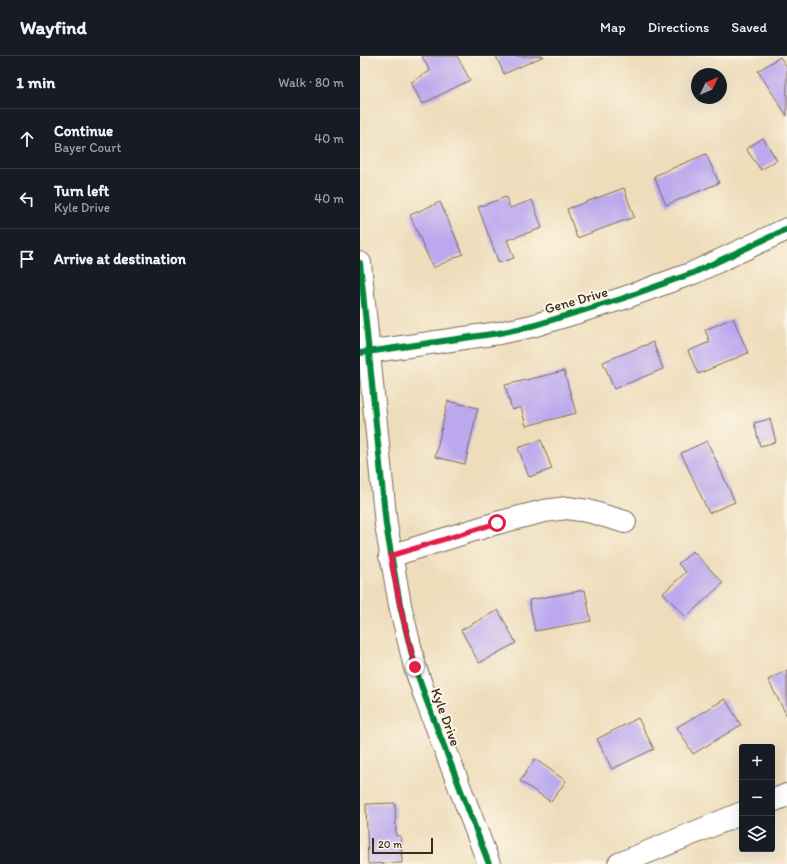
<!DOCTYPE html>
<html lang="en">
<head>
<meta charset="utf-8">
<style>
  :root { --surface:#171b24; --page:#20242c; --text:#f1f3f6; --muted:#9ea1a6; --line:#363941 }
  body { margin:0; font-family:Itim,sans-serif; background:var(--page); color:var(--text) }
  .controls { position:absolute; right:12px; bottom:12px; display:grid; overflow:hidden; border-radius:4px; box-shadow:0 4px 16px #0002 }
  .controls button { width:36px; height:36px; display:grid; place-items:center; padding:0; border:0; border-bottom:1px solid var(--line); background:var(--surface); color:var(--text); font:20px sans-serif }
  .compass { position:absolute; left:331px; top:12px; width:36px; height:36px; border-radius:50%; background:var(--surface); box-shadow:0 4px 16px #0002; rotate:46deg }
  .scale { position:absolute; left:12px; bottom:10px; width:61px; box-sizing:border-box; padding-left:4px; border:2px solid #3b2a1e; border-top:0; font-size:11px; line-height:14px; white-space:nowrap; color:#3b2a1e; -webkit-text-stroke:3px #fcf5e5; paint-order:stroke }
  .stop { position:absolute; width:12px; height:12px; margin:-9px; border:3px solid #e11d48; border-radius:50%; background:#fff }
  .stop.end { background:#e11d48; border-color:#fff; box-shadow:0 1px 4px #0008 }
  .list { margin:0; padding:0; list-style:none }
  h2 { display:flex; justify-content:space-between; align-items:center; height:52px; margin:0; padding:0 16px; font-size:17px }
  h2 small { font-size:13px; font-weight:400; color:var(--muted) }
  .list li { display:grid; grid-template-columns:26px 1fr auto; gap:12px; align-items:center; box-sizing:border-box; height:60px; padding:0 16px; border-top:1px solid var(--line) }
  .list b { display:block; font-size:15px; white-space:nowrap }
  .list p { margin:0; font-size:13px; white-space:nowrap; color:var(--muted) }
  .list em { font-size:13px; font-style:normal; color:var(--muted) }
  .icon { flex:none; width:22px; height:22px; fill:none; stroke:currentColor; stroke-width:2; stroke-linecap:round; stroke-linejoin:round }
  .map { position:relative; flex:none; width:427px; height:808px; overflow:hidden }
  header { display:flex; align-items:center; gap:24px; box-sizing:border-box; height:56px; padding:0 20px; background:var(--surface); border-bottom:1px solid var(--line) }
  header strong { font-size:19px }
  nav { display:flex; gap:22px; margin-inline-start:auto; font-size:14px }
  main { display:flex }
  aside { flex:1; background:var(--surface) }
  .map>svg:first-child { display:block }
  .building { fill:#bba8ee }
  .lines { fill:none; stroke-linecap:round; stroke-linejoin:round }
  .minor-casing { stroke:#7a6955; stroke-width:24 }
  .minor { stroke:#fff; stroke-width:22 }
  .cycleway-casing { stroke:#fcf5e5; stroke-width:8 }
  .cycleway { stroke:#00873e; stroke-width:6 }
  .route { stroke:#e11d48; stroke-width:5 }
  .labels { text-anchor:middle; stroke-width:4; stroke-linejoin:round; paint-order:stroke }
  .street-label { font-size:14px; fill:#3b2a1e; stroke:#fcf5e5 }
</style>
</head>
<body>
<header>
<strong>Wayfind</strong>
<nav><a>Map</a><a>Directions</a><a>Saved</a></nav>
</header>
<main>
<aside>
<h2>1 min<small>Walk · 80 m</small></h2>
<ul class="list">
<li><svg class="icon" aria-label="ahead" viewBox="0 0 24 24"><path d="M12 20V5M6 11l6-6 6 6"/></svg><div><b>Continue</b><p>Bayer Court</p></div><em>40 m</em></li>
<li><svg class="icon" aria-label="left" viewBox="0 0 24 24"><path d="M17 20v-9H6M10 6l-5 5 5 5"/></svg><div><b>Turn left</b><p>Kyle Drive</p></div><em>40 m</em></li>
<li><svg class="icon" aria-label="arrive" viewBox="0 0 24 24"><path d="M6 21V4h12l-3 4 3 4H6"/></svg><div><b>Arrive at destination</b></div></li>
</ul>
</aside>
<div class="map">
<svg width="427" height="808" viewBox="0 0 427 808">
  <rect width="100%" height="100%" fill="#fcf5e5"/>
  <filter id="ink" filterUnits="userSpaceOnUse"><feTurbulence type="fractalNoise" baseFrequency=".025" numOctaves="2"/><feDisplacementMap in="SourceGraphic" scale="8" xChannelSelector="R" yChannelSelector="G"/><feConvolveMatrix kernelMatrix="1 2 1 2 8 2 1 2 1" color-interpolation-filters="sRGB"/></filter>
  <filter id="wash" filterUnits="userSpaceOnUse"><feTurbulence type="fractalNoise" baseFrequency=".012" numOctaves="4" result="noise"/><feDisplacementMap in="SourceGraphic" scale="16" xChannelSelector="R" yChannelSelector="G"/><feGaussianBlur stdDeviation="0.9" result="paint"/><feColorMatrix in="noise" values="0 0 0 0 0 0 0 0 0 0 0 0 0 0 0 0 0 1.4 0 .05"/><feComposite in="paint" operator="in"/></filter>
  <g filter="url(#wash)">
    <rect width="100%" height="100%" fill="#edb"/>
    <g id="blocks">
      <!-- building -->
      <g class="building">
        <path d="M62,0h35l13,24 -48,24 -11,-22 19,-11z"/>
        <path d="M136,0h48l-40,18z"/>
        <path d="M420,1l7,10v49l-29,-45z"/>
        <path d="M403,82l14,22 -16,10 -15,-21z"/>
        <path d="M346,98l13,29 -53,22 -12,-29z"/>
        <path d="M264,132l10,29 -57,21 -10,-29z"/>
        <path d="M146,141l4,11 22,-8 10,28 -35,12 7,18 -15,5 -21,-56z"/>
        <path d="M80,146l23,52 -30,14 -23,-53z"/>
        <path d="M373,262l15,35 -50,21 -10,-23 22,-9 -5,-12z"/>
        <path d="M293,286l10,27 -49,20 -11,-27z"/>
        <path d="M204,315l12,42 -50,13 -5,-19 -9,3 -7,-25z"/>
        <path d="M88,345l30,7 -13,56 -30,-7z"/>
        <path d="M410,363l6,23 -16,4 -6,-23z"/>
        <path d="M181,384l11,29 -23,8 -11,-29z"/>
        <path d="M347,385l28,61 -26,11 -28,-60z"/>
        <path d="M333,495l30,32 -37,34 -23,-24 23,-21 -8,-8z"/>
        <path d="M225,534l6,31 -56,10 -6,-31z"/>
        <path d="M138,554l18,33 -37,20 -18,-33z"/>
        <path d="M427,614v46l-19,-36z"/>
        <path d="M365,643l16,26 -48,29 -16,-27z"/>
        <path d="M278,662l16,31 -42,20 -15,-30z"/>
        <path d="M175,703l31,22 -15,21 -31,-21z"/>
        <path d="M35,747l1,33h5l1,27 -34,1 -2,-60z"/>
      </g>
    </g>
  </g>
  <g filter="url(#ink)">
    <use href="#blocks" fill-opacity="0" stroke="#7a6955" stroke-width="1"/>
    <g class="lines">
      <defs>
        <g id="minor">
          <path d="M0,207l26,262 14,80 15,62 11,32 63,165"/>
          <path d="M0,297l139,-20 33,-7 89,-27 72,-26 94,-44"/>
          <path d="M30,500l107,-33 47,-12 23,-3 21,3 37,11"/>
          <path d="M412,745l15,-6"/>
          <path d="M259,808l123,-51"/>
        </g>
      </defs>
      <!-- minor casing -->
      <use href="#minor" class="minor-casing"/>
      <!-- minor -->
      <use href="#minor" class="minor"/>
      <defs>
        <g id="cycleway">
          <path d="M0,207l26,262 14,80 15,62 11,32 63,165"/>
          <path d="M0,297l139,-20 33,-7 89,-27 72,-26 94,-44"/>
        </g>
      </defs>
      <!-- cycleway casing -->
      <use href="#cycleway" class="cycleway-casing"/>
      <!-- cycleway -->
      <use href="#cycleway" class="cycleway"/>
    </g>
  </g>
  <g class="lines" filter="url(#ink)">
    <!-- route -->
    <path class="route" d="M55,611l-15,-62 -10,-49 107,-33"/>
  </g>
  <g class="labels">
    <!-- street labels -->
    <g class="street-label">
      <text transform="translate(216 244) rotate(-16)" y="5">Gene Drive</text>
      <text transform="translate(86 661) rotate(70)" y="5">Kyle Drive</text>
    </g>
  </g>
</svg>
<div class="controls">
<button>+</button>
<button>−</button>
<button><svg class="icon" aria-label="layers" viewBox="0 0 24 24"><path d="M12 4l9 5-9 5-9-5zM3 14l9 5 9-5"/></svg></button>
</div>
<svg class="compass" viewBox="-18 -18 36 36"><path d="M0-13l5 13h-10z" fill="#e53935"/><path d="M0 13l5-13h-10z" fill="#9ea1a6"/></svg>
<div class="scale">20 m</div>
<div class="stop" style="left:137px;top:467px"></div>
<div class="stop end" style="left:55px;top:611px"></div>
</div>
</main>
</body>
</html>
